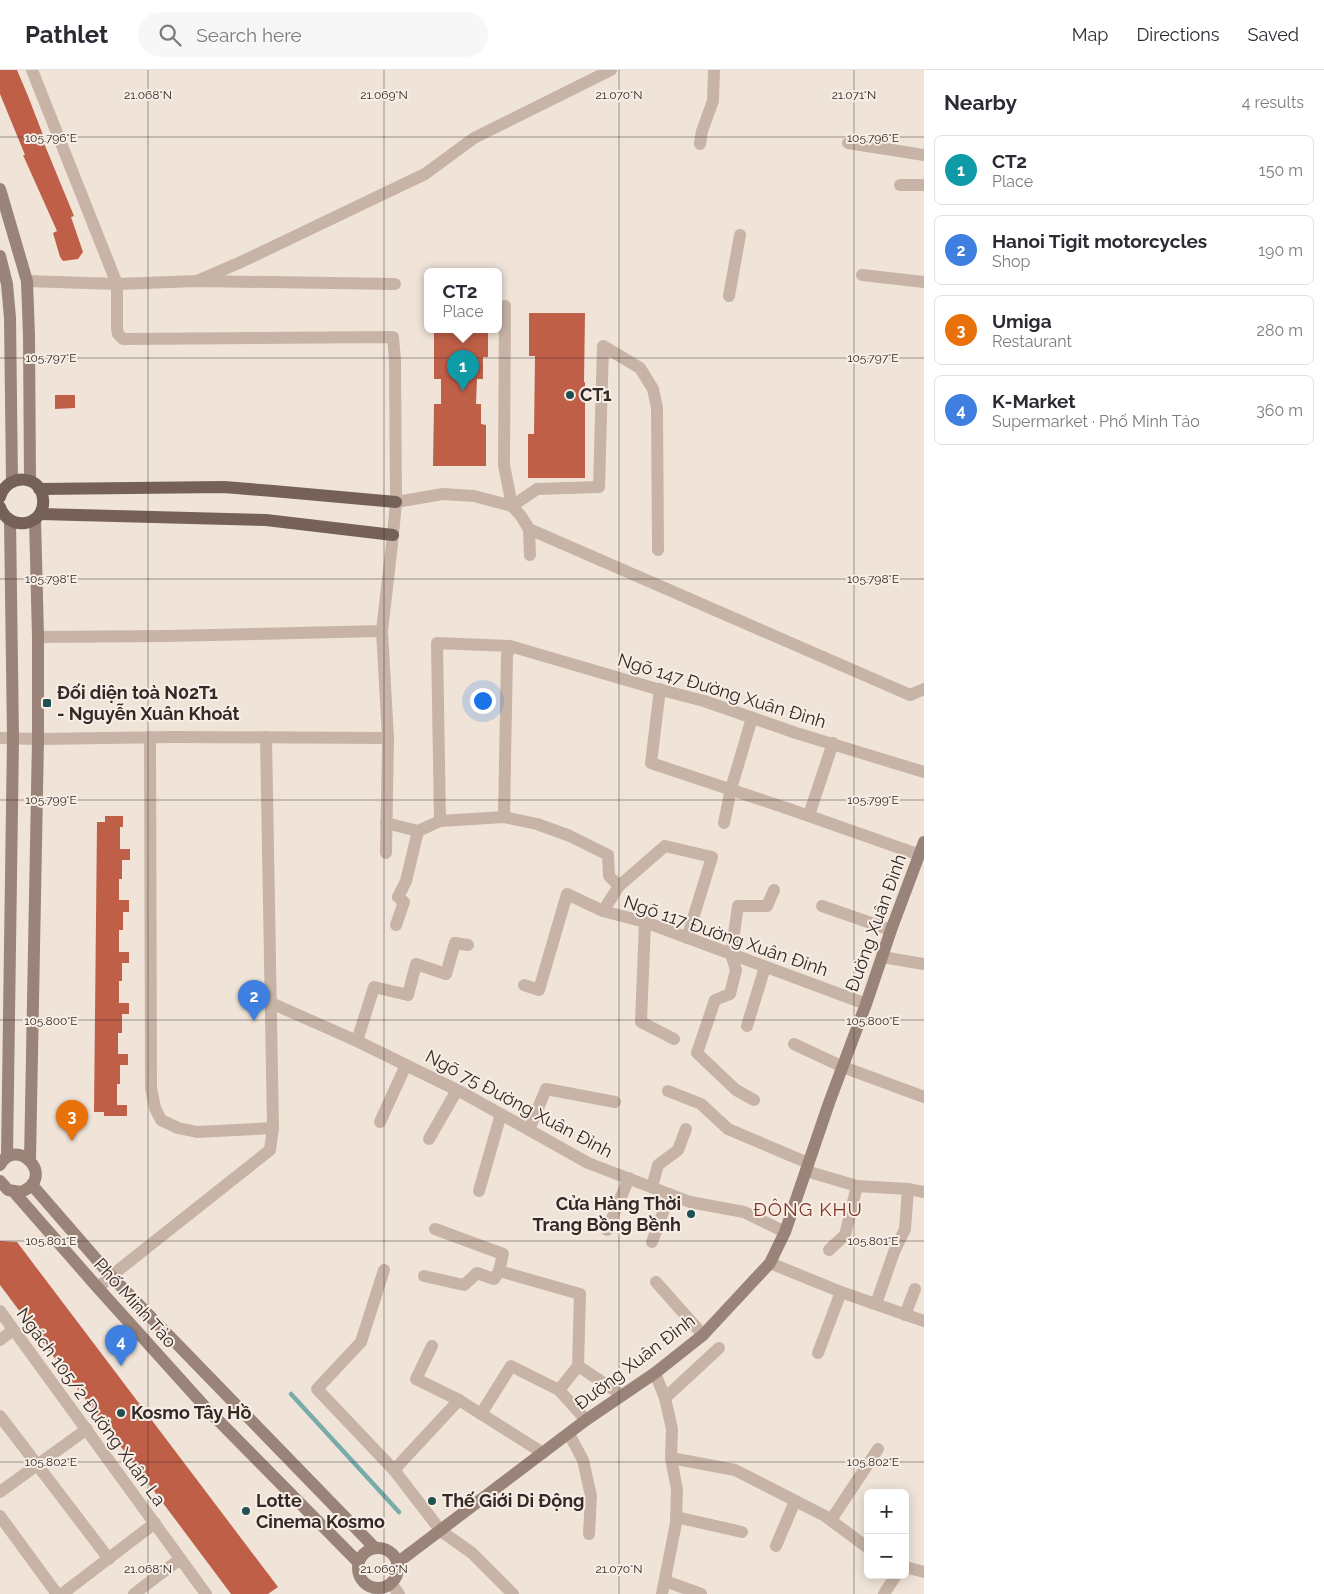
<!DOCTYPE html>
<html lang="en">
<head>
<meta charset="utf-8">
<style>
  :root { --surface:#fff; --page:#f7f7f7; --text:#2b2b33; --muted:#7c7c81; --line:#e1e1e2; --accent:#1f5152 }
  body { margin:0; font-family:Raleway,sans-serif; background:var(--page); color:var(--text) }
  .controls { position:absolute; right:15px; bottom:15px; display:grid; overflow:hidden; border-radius:8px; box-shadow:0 2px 12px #0003 }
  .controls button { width:45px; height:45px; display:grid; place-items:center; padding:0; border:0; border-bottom:1px solid var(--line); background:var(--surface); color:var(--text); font:25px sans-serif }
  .you { position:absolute; left:482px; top:630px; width:18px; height:18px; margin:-12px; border:4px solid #fff; border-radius:50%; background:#1a73e8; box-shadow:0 0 0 8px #1a73e833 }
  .badge { display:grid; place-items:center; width:32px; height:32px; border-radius:50%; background:var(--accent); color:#fff; font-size:16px; font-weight:700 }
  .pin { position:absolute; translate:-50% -41px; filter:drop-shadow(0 1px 2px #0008) }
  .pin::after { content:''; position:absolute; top:26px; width:18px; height:15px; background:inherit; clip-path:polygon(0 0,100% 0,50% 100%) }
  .popup { position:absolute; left:424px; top:198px; width:78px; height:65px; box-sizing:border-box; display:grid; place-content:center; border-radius:8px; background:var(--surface); filter:drop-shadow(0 1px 4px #0005); font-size:16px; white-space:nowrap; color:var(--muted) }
  .popup b { font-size:19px; color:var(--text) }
  .popup::after { content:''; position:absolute; left:50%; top:100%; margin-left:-10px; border:10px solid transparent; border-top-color:var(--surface) }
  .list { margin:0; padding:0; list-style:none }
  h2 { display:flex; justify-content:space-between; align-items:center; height:65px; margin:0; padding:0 20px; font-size:21px }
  h2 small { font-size:16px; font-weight:400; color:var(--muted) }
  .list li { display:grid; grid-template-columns:32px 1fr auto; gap:15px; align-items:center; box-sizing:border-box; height:70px; margin:0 10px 10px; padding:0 10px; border:1px solid var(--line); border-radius:8px }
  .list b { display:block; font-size:19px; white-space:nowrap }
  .list p { margin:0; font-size:16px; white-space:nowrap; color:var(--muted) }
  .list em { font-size:16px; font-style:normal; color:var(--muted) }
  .icon { flex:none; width:28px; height:28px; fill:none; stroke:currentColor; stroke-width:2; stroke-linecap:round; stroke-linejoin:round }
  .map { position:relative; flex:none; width:924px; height:1524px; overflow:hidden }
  header { display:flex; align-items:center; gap:30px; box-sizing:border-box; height:70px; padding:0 25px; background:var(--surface); border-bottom:1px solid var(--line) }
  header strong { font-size:24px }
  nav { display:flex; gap:28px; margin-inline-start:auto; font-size:18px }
  .search { width:350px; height:45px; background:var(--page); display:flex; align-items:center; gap:12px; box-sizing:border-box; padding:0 18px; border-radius:28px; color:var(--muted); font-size:19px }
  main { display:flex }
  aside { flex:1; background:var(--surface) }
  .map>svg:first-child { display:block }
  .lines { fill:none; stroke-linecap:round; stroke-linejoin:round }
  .stream { stroke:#7aabab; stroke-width:4.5 }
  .building { fill:#bf5f48 }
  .street { stroke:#c7b4a6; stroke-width:12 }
  .secondary { stroke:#9a8378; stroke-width:12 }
  .primary { stroke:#756158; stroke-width:12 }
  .ticks { fill:none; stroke:#332a27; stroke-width:1; stroke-opacity:0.45 }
  .poi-dot { fill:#1f5152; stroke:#f8eee5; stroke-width:2 }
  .labels { text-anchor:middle; stroke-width:4; stroke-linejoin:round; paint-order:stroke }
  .poi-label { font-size:18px; font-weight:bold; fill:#332a27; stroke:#f8eee5; text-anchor:start }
  .street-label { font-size:18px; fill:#332a27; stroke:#f8eee5 }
  .neighbourhood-label { font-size:19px; letter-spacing:1px; fill:#7e3524; stroke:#f8eee5 }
  .ticks-label { font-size:12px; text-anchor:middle; fill:#332a27; stroke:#f8eee5; stroke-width:4; stroke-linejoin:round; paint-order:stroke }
</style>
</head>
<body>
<header>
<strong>Pathlet</strong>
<div class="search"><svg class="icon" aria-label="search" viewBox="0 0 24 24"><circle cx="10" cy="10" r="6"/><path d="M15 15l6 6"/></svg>Search here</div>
<nav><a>Map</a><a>Directions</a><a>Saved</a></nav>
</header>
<main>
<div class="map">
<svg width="924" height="1524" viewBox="0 0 924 1524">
  <rect width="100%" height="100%" fill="#f0e4d9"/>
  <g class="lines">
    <!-- stream -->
    <path class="stream" d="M291,1324l108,118"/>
  </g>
  <!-- building -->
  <g class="building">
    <path d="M0,0h17l11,26 15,39 -2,1 33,80 -3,1 12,35 -5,7 -15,2 -3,-4 -7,-24 4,-2 -34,-76h2l-25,-61z"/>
    <path d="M529,243h56l-1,69h1v96h-57v-44h6l1,-78h-6z"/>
    <path d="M434,260h54v27h-5v22h-6l-1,25h5v20l5,1v41h-53l1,-62h7v-25h-7z"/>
    <path d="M55,325h20v13l-20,1z"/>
    <path d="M105,746h18v11h-3v22h10v11h-8v19h-3v21h10v12h-6v18h-4v22h10v11h-7v18h-3v22h10v11h-7v19h-4v21h10v11h-8v19h-3v21h10v11h-23v-4h-10l3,-290h8z"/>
    <path d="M0,1171l17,1 261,345 -10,7h-37l-231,-309z"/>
  </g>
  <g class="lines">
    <!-- street -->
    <g class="street">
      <path d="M32,0l85,214v44l1,6 5,5 270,-2 2,23 1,142 -3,33 -11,96 6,107 -2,115"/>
      <path d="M848,73l76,12"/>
      <path d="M700,74l2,-13 11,-30 1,-31"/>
      <path d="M900,115h24"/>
      <path d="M862,205l62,7"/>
      <path d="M27,211l90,3 80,-3 198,3"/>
      <path d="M197,211l44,-19 184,-88 49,-36 137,-68"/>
      <path d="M729,226l11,-61"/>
      <path d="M505,236l-1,159 8,41 9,10 8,13 1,26"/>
      <path d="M396,432l47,-8 31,2 38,10 25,-17 62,-2 4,-141 37,22 13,21 4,19 1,142"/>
      <path d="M529,459l381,166 14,-6"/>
      <path d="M38,567l129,-1 215,-5"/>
      <path d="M660,619l-9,74 138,46 131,46"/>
      <path d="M150,667l1,351 4,20 6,12 17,8 19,4 76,-4"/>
      <path d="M0,668l38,1 136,-2 214,1"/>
      <path d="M809,745l24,-72"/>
      <path d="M504,747l3,-162 3,-9"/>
      <path d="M440,751l-3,-178 73,3 140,41 54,14 92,32 128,39"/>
      <path d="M386,753l32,8"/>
      <path d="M724,753l7,-34 21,-71"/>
      <path d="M822,836l69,24"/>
      <path d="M603,841l16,-25 46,-40 47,11 -25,81"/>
      <path d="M645,852l-4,100 33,17"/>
      <path d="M396,855l8,-23 -6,-5 8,-16 12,-50 22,-10 64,-4 33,7 33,12 38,19 1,21 10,10"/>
      <path d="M882,887l42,7"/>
      <path d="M524,915l15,5 28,-96 36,17 42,11 221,82"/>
      <path d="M271,933l86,38 106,52 125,70 102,39 54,10 41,20"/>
      <path d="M747,956l18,-59"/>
      <path d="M357,971l17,-54 34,8 8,-31 30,10 9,-31 13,2"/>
      <path d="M794,974l49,23 81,30"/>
      <path d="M668,1021l33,13 27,25 80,34"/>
      <path d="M754,1030l-18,-10 -39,-37 18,-53 15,-6 6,-24 -5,-16 7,-48h29l7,-16"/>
      <path d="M380,1052l26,-57"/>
      <path d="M529,1060l17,-41 69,13"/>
      <path d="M429,1069l28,-49"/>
      <path d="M806,1101l51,15 51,3 16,3"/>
      <path d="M652,1117l6,-22 20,-15 8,-21"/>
      <path d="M479,1121l22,-77"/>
      <path d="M435,1159l68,25 -4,17"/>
      <path d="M607,1160l22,-52"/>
      <path d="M652,1172l18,-48"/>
      <path d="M829,1180l16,-15 12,-49"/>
      <path d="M770,1193l71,29 83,29"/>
      <path d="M384,1200l-23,72 -44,47 77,81 47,61 31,22 41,41"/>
      <path d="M424,1206l40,9 13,-12 17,6 5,-8 81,23 -2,72 -19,24"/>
      <path d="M656,1212l47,53"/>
      <path d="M98,1218l13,-12 159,-126 3,-22 -7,-391"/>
      <path d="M876,1234l18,-52 11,-23 3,-40"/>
      <path d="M0,1241l206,283"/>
      <path d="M905,1245l10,-26"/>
      <path d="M0,1270l13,-10"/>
      <path d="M432,1276l-16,33 43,21 84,53"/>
      <path d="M818,1283l23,-61"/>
      <path d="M578,1296l44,29"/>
      <path d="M655,1303l10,25 7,31 -1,29 6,32 -1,33 -14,71"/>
      <path d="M665,1328l54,-50"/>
      <path d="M481,1344l30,-48 48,24 27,30"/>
      <path d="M0,1346l109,143"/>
      <path d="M569,1364l14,26 8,36 -2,38"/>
      <path d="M671,1388l64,12 90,46 43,32"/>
      <path d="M394,1400l65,-70"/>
      <path d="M0,1422l87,-63"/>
      <path d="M0,1446l57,78"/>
      <path d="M676,1447l66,15"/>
      <path d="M831,1450l47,-71"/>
      <path d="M776,1476l19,-45"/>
      <path d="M905,1497l19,5"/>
      <path d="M665,1511l36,13"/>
      <path d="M391,1513l8,11"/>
      <path d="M62,1524l93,-71"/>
      <path d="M134,1524l46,-35"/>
      <path d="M884,1524l12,-19"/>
    </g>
    <!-- secondary -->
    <g class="secondary">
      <path d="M0,119l27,92 2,55 1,145"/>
      <path d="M0,186l7,28 3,34 2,163"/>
      <path d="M7,1087l6,-419 -3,-218"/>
      <path d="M30,1090l8,-421v-102l-3,-118"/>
      <path d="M0,1095c16,-30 58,12 21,27l-13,-2 -8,-9"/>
      <path d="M32,1115l79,91 264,272"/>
      <path d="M14,1122l84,96 109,121 151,153"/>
      <circle cx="378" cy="1498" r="20"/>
      <path d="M397,1493l189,-143 69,-47 48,-38 67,-72 15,-31 44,-129 37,-99 25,-74 33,-88"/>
    </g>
    <!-- primary -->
    <g class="primary">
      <path d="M39,419l185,-2 49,4 123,11"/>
      <path d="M0,427c7,-24 41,-23 43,2 3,27 -34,34 -43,8"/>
      <path d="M40,444l226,6 127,15"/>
    </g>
  </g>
  <!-- ticks -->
  <path class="ticks" d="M148,0v1524M384,0v1524M619,0v1524M854,0v1524M0,67h924M0,288h924M0,509h924M0,730h924M0,950h924M0,1171h924M0,1392h924"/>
  <!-- markers -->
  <g class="poi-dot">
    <circle cx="570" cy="325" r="5"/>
    <rect x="42" y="628" width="10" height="10" rx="2.5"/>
    <circle cx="691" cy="1144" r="5"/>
    <circle cx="121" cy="1343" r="5"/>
    <circle cx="432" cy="1431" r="5"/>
    <circle cx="246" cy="1441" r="5"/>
  </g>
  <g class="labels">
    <!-- poi labels -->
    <g class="poi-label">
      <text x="580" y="331">CT1</text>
      <text x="57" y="629">Đối diện toà N02T1<tspan x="57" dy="21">- Nguyễn Xuân Khoát</tspan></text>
      <text x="681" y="1140" text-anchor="end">Cửa Hàng Thời<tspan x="681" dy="21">Trang Bồng Bềnh</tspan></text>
      <text x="131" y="1349">Kosmo Tây Hồ</text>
      <text x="256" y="1437">Lotte<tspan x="256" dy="21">Cinema Kosmo</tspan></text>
      <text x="442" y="1437">Thế Giới Di Động</text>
    </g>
    <!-- street labels -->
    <g class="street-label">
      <text transform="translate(722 621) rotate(17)" y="6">Ngõ 147 Đường Xuân Đỉnh</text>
      <text transform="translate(876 853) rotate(-70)" y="6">Đường Xuân Đỉnh</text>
      <text transform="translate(726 866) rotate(19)" y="6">Ngõ 117 Đường Xuân Đỉnh</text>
      <text transform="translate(519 1034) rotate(28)" y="6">Ngõ 75 Đường Xuân Đỉnh</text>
      <text transform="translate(135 1233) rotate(48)" y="6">Phố Minh Tảo</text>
      <text transform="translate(635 1292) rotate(-37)" y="6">Đường Xuân Đỉnh</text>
      <text transform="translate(91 1337) rotate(54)" y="6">Ngách 105/2 Đường Xuân La</text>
    </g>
    <!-- neighbourhood labels -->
    <g class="neighbourhood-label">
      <text x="808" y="1146">ĐÔNG KHU</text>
    </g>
  </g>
  <g class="ticks-label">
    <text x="148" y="29">21.068°N</text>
    <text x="384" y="29">21.069°N</text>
    <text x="619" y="29">21.070°N</text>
    <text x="854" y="29">21.071°N</text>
    <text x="873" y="72">105.796°E</text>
    <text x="51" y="72">105.796°E</text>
    <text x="873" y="292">105.797°E</text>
    <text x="51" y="292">105.797°E</text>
    <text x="873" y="513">105.798°E</text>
    <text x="51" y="513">105.798°E</text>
    <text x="51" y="734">105.799°E</text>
    <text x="873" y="734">105.799°E</text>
    <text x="873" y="955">105.800°E</text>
    <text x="51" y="955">105.800°E</text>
    <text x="873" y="1175">105.801°E</text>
    <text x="51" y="1175">105.801°E</text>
    <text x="51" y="1396">105.802°E</text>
    <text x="873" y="1396">105.802°E</text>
    <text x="148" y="1503">21.068°N</text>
    <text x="384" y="1503">21.069°N</text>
    <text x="619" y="1503">21.070°N</text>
  </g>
</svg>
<div class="controls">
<button>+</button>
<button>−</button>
</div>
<div class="you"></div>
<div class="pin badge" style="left:463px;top:321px;background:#0f9aa8">1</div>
<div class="popup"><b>CT2</b>Place</div>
<div class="pin badge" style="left:254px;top:951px;background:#3f7fe0">2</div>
<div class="pin badge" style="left:72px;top:1071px;background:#e8710a">3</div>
<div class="pin badge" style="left:121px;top:1296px;background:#3f7fe0">4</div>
</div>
<aside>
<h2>Nearby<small>4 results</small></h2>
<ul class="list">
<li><span class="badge" style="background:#0f9aa8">1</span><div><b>CT2</b><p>Place</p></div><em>150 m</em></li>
<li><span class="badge" style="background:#3f7fe0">2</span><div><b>Hanoi Tigit motorcycles</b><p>Shop</p></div><em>190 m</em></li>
<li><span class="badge" style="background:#e8710a">3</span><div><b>Umiga</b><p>Restaurant</p></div><em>280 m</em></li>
<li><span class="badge" style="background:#3f7fe0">4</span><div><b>K-Market</b><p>Supermarket · Phố Minh Tảo</p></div><em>360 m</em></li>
</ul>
</aside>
</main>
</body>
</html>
